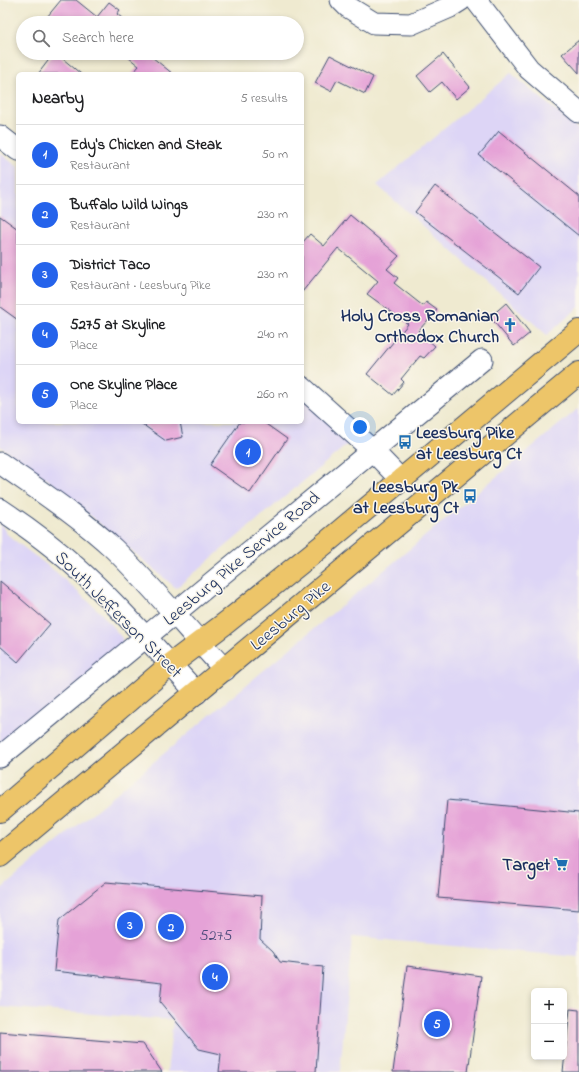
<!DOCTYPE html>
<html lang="en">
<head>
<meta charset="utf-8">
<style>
  :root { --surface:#fff; --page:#f6f6f6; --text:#202124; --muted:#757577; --line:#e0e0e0; --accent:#2563eb }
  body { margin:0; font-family:"Indie Flower",sans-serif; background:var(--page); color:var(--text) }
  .controls { position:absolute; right:12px; bottom:12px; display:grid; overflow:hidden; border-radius:6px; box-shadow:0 2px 6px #0003 }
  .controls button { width:36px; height:36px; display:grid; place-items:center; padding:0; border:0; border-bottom:1px solid var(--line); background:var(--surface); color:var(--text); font:20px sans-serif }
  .you { position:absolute; left:360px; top:427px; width:14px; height:14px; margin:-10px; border:3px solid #fff; border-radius:50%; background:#1a73e8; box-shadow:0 0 0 6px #1a73e833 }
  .badge { display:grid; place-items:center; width:26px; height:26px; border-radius:50%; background:var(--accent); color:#fff; font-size:13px; font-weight:700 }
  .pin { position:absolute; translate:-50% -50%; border:2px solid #fff; box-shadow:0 1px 4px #0006 }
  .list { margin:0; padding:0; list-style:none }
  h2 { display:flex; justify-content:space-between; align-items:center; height:52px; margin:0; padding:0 16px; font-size:17px }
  h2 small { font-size:13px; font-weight:400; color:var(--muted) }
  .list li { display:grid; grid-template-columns:26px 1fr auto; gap:12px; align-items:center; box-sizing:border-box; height:60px; padding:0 16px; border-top:1px solid var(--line) }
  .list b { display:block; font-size:15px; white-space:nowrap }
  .list p { margin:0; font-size:13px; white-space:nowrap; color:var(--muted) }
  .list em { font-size:13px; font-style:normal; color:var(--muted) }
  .icon { flex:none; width:22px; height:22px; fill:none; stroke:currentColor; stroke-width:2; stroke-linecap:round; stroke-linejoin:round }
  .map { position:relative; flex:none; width:579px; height:1072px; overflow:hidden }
  .search { position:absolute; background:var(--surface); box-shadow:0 2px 6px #0003; left:16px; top:16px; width:288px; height:44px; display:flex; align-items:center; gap:10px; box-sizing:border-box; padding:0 14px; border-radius:22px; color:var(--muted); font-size:15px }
  .panel { position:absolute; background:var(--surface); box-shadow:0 2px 6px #0003; left:16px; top:72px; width:288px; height:352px; border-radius:6px }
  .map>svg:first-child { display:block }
  .built { fill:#ddd5f6 }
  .building { fill:#e5a2d7 }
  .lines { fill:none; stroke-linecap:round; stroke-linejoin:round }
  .minor-casing { stroke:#3b4b6f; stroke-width:23 }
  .major-casing { stroke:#3b4b6f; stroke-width:24 }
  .minor { stroke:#fff; stroke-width:21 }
  .major { stroke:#edc569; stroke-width:22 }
  .labels { text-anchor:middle; stroke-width:3; stroke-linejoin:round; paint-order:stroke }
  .number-label { font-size:16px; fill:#4e4c7c }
  .poi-label { font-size:18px; font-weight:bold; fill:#1b2f5e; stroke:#fbf7ec; text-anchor:end }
  .street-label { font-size:18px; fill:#1b2f5e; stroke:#fbf7ec }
</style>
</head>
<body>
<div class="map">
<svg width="579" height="1072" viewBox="0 0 579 1072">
  <rect width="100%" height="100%" fill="#fbf7ec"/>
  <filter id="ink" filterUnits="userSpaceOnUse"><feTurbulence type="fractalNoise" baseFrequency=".025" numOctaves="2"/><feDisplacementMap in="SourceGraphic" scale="8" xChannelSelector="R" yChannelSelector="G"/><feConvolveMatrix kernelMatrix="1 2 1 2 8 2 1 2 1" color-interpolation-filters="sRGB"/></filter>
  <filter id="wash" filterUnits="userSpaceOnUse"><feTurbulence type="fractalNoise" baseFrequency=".012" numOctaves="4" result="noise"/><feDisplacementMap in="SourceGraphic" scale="16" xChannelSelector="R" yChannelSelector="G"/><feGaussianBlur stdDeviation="0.9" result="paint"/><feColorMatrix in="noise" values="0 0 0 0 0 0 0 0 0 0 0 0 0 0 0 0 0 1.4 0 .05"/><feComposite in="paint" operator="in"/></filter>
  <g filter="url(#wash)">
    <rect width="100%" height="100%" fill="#efead0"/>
    <!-- built -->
    <g class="built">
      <path d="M511,73l68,57v177l-32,28 -170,-150z"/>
      <path d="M0,153l18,14v255h284v-26l53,42 -179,150 -128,-108 -48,-34z"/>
      <path d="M579,408v549l-227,-20 -12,135h-173l6,-52 -173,-13v-117z"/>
      <path d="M0,523l7,11 7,6 42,32 45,41 21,25 1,9 -123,104z"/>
    </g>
    <g id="blocks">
      <!-- building -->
      <g class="building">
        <path d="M61,0h15l21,17 12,-15 11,8 -3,4 11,9h-86z"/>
        <path d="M579,40v33l-17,-19z"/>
        <path d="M54,53h2l25,21h-43z"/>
        <path d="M123,53h24l26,21h-41l7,-8z"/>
        <path d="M443,54l27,33 -14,12 -14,-17 -12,10 -13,-16z"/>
        <path d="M330,55l43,22 -8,17 -28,-14 -6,11 -16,-8z"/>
        <path d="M499,131l80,65v40l-100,-81z"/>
        <path d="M435,186l104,81 -20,26 -104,-81z"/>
        <path d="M350,215l49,41 -12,13 11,9 -4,5 29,23 3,-4 11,8 -19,21 17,15 -11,12 -4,-2 -19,23 3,3 -11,13 -26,-21 41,-50 -41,-30 11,-13 -40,-33 -36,44v-49l8,-9 14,12z"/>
        <path d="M0,216l18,13v91l-18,-13z"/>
        <path d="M506,303l24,30 -16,13 -24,-29z"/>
        <path d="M139,422h41l3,15 -17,4z"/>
        <path d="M240,422h23l24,17 -37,54 -40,-28z"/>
        <path d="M0,581l50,43 -32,38 -18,-16z"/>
        <path d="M447,800l132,13v97l-141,-12z"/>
        <path d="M106,882l156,14 -2,43 13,12 7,11 43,5 -7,105h-97l2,-18 -22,-5 -39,-47 2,-19 -108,-12 5,-51z"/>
        <path d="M407,966l74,10 -13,96h-75z"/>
        <path d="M570,1009l9,1v62h-16z"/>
        <path d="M0,1032l143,12 19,28h-162z"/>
      </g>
    </g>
  </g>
  <g filter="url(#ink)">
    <use href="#blocks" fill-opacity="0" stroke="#3b4b6f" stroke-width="1"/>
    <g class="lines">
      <defs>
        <g id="minor">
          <path d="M341,0l7,7 26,16 37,1 39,-17 11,-7"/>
          <path d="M476,0l53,69 50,43"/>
          <path d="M0,136l18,14"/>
          <path d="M302,387l70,63 29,30"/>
          <path d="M0,463c38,27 80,54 114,86 39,38 73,80 111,121"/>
          <path d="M0,509c27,18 53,37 77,59 43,38 80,83 120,125"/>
          <path d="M0,757l482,-397"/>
        </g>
        <g id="major">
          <path d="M0,811l170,-146 57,-43 101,-81 251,-210"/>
          <path d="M0,856l579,-483"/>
        </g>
      </defs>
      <!-- minor casing -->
      <use href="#minor" class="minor-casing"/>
      <!-- major casing -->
      <use href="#major" class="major-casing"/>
      <!-- minor -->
      <use href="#minor" class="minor"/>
      <!-- major -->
      <use href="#major" class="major"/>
    </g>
  </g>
  <!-- icons -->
  <defs>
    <symbol id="church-bare" viewBox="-9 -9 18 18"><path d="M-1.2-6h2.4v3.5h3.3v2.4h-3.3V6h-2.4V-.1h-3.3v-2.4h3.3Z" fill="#1f6fb2" stroke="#fbf7ec" stroke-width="2.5" paint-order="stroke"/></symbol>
    <symbol id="bus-bare" viewBox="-9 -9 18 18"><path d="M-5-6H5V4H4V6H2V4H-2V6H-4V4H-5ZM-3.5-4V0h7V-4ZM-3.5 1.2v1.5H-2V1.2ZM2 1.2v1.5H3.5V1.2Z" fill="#1f6fb2" stroke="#fbf7ec" stroke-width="2.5" paint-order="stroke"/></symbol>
    <symbol id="supermarket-bare" viewBox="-9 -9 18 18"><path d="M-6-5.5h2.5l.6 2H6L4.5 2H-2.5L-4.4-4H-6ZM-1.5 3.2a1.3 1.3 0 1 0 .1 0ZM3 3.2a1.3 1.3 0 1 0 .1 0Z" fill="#1f6fb2" stroke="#fbf7ec" stroke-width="2.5" paint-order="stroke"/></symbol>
  </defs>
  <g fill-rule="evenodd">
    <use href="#church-bare" x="500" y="315" width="20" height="20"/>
    <use href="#bus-bare" x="395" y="432" width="20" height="20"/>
    <use href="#bus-bare" x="460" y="486" width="20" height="20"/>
    <use href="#supermarket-bare" x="551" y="854" width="20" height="20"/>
  </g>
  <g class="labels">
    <!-- number labels -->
    <g class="number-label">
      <text x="216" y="940">5275</text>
    </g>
    <!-- poi labels -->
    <g class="poi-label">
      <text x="499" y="321">Holy Cross Romanian<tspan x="499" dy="21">Orthodox Church</tspan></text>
      <text x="416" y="438" text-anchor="start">Leesburg Pike<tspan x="416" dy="21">at Leesburg Ct</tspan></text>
      <text x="459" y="492">Leesburg Pk<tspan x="459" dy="21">at Leesburg Ct</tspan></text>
      <text x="550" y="870">Target</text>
    </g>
    <!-- street labels -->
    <g class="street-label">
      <text transform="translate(241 558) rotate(-40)" y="6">Leesburg Pike Service Road</text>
      <text transform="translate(119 614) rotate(45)" y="6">South Jefferson Street</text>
      <text transform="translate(290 615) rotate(-40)" y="6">Leesburg Pike</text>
    </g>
  </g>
</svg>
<div class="controls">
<button>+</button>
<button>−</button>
</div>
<div class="you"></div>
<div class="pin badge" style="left:248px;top:452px">1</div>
<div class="pin badge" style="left:171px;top:927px">2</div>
<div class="pin badge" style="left:130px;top:925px">3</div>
<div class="pin badge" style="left:215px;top:977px">4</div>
<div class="pin badge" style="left:437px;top:1024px">5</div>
<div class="search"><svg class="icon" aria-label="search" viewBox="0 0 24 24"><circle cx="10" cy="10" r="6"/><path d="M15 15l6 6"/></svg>Search here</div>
<section class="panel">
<h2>Nearby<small>5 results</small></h2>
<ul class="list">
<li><span class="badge">1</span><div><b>Edy's Chicken and Steak</b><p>Restaurant</p></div><em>50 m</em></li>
<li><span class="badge">2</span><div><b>Buffalo Wild Wings</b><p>Restaurant</p></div><em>230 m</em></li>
<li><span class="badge">3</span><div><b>District Taco</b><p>Restaurant · Leesburg Pike</p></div><em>230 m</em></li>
<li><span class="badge">4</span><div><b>5275 at Skyline</b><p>Place</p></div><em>240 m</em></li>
<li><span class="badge">5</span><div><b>One Skyline Place</b><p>Place</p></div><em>260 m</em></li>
</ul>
</section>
</div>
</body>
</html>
